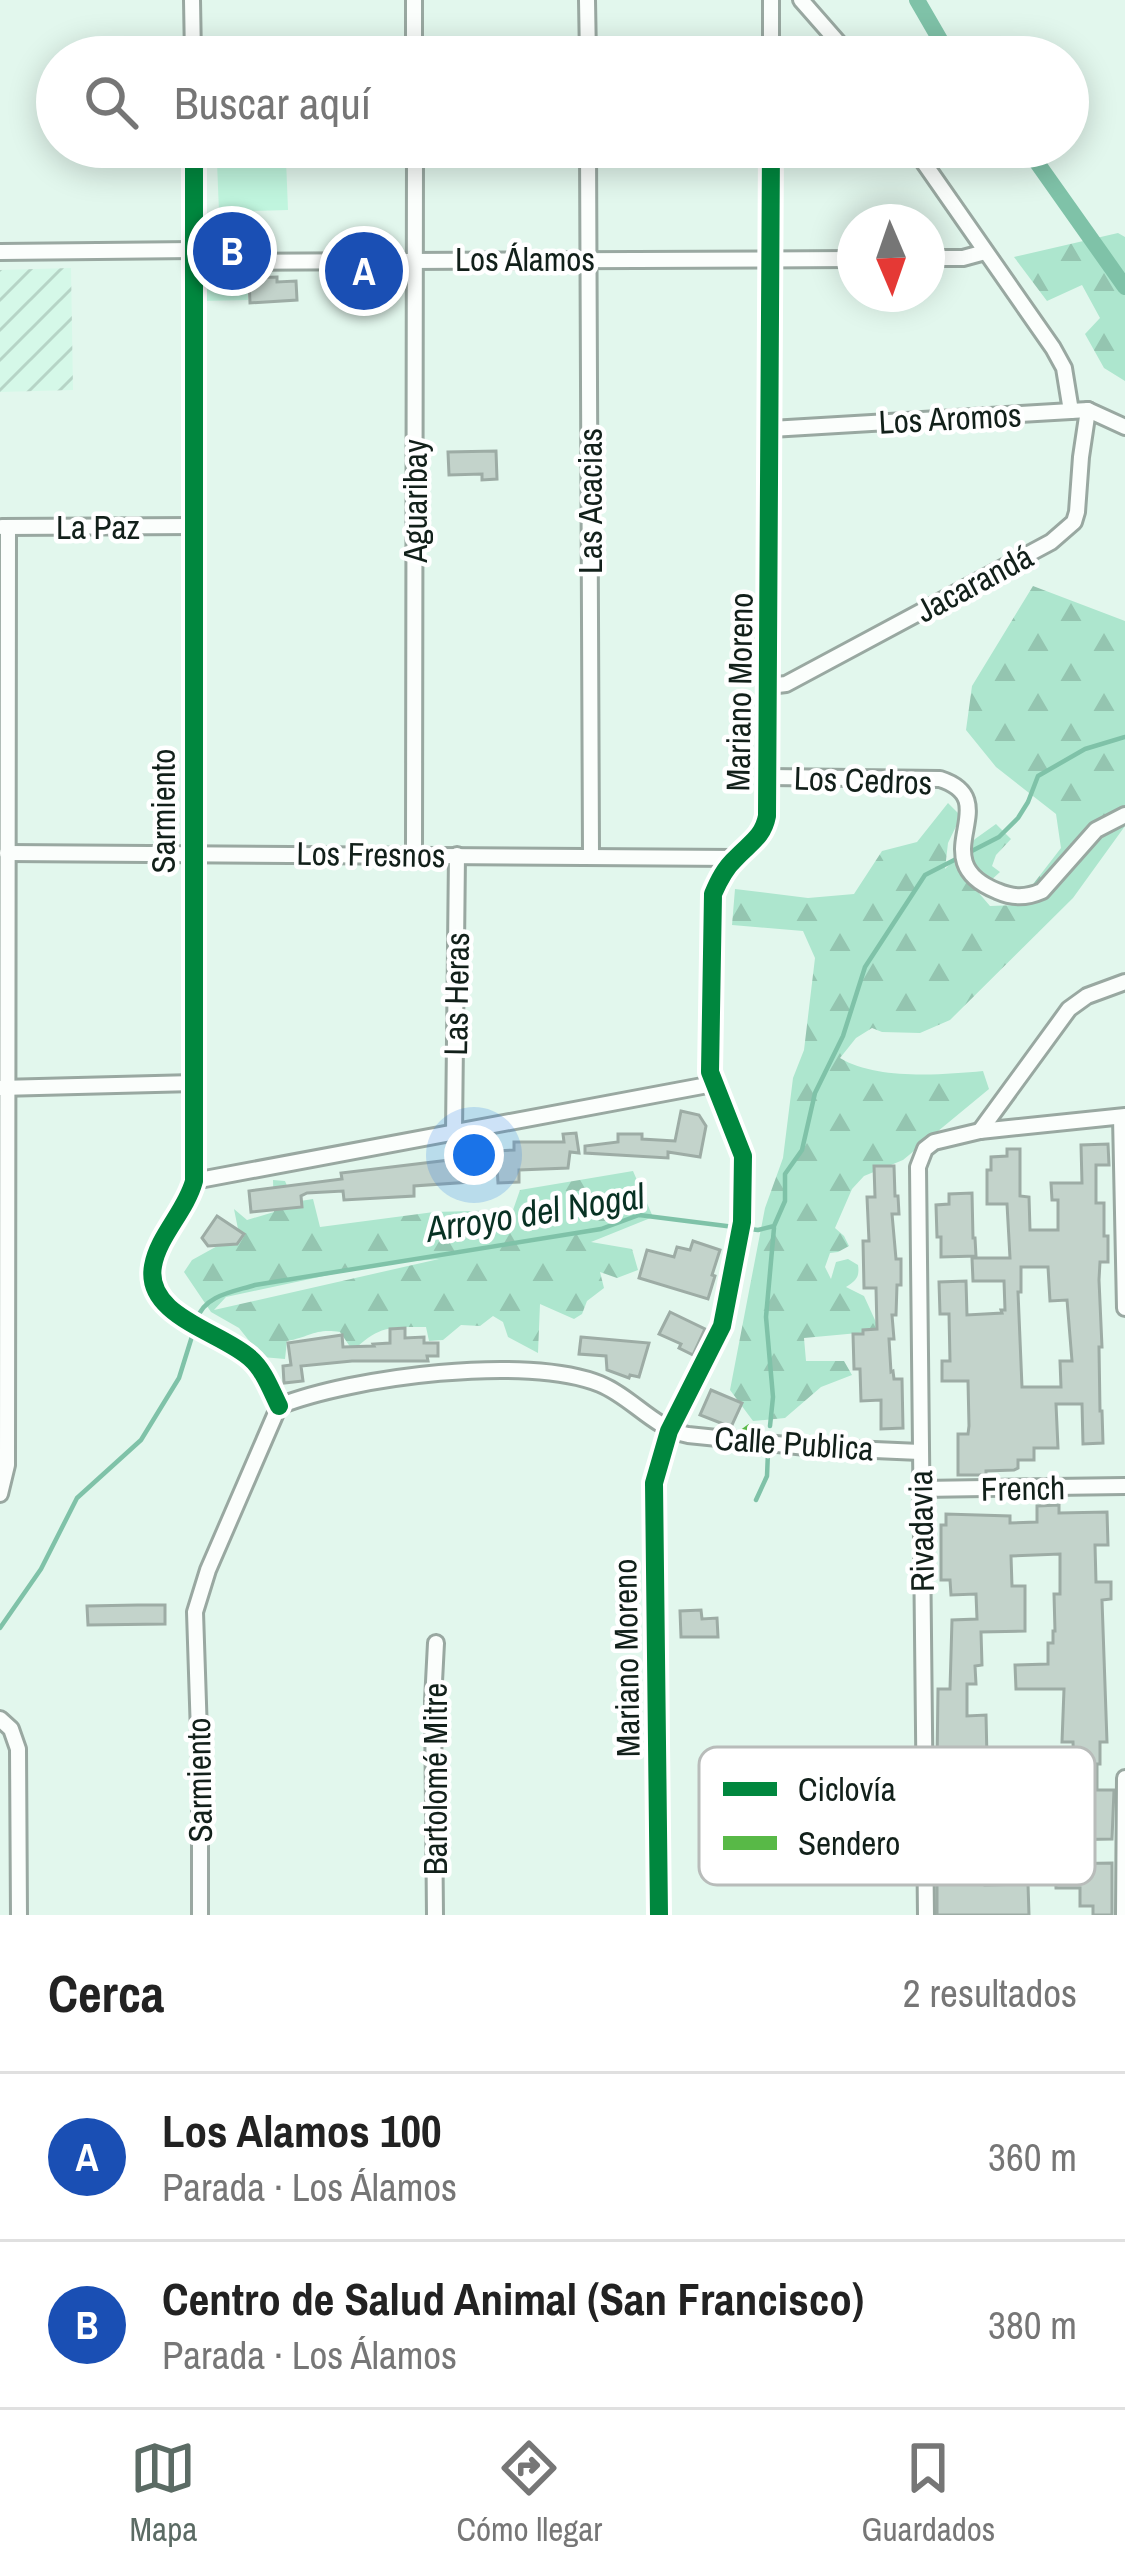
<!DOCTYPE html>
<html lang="es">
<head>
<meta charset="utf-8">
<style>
  :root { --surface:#fff; --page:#f6f6f6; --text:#222; --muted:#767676; --line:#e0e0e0; --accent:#5b6b64 }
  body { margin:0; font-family:"Archivo Narrow",sans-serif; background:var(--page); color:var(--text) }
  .compass { position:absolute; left:837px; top:204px; width:108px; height:108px; border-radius:50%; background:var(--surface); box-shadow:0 6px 30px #0003; rotate:178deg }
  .you { position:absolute; left:474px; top:1155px; width:42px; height:42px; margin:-30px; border:9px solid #fff; border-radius:50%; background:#1a73e8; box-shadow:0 0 0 18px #1a73e833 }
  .badge { display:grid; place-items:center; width:78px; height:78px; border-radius:50%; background:var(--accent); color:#fff; font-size:39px; font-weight:700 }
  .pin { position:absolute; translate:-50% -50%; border:6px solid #fff; box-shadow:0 3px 12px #0006 }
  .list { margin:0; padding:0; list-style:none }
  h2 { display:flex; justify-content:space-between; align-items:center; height:156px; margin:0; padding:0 48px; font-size:51px }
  h2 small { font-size:39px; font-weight:400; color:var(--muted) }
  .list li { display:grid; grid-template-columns:78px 1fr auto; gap:36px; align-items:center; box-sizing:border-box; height:168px; padding:0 48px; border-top:3px solid var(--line) }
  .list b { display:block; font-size:45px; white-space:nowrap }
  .list p { margin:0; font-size:39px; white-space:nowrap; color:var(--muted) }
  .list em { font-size:39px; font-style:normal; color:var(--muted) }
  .icon { flex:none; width:66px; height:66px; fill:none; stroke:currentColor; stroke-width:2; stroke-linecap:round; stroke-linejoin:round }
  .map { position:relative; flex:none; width:1125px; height:1915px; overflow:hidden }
  .search { position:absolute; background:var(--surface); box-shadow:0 6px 30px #0003; left:36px; right:36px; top:36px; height:132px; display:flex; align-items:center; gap:30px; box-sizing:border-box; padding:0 42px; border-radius:66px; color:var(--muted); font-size:45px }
  .sheet { height:492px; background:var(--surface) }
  nav { display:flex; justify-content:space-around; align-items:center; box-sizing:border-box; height:168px; border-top:3px solid var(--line); background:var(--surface); font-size:33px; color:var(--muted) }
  nav a { display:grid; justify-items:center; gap:6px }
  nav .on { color:var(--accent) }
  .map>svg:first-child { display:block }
  .industrial { fill:url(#industrial-furrows) }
  .forest { fill:url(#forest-firs); fill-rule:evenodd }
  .park { fill:url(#park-tufts) }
  .garden { fill:#c0f5de }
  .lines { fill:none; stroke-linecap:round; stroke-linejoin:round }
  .stream { stroke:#7fc2a8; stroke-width:4.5 }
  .canal { stroke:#7fc2a8; stroke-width:16 }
  .building { fill:#c3d3cb; stroke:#9daca5; stroke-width:3; fill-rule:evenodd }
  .minor-casing { stroke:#99a8a1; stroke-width:20 }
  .minor { stroke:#fbfefc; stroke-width:14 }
  .quiet { stroke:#58b947; stroke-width:15; stroke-dasharray:30 15; stroke-linecap:butt }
  .cycleway-casing { stroke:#fff; stroke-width:26 }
  .cycleway { stroke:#00873e; stroke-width:18 }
  .labels { text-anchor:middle; stroke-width:9; stroke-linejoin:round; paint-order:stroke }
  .street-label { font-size:33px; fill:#12201a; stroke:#fff }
  .water-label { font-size:36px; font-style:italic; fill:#083123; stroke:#fff }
  .key { fill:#fff; stroke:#b8bcba; stroke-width:3 }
  .key-label { font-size:33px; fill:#12201a }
</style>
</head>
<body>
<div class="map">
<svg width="1125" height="1915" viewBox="0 0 1125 1915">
  <defs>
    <pattern id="industrial-furrows" width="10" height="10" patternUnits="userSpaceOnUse" patternTransform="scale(3)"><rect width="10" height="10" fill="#d5f8e8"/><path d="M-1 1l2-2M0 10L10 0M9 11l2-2" fill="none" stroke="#b6d4c6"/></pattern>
    <pattern id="forest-firs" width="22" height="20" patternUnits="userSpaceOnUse" patternTransform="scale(3)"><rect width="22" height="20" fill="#ade6ce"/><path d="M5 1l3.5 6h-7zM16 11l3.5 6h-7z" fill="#94c5b0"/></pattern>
    <pattern id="park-tufts" width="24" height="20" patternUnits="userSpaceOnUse" patternTransform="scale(3)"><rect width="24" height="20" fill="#c0f5de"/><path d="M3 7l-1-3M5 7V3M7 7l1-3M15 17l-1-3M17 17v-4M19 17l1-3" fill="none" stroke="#a4d2be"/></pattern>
  </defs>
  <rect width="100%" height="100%" fill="#e2f7ed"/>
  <!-- industrial -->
  <path class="industrial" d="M71,268l2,122 -73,2v-122z"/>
  <!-- forest -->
  <g class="forest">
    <path d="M1118,233l7,4v144l-21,-13 -19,-34 15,-16 -18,-33 -35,16 -33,-44z"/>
    <path d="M1033,586l92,35v205l-52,72 -123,122 -30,13 -38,-1 -10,-4 -16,10 -16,20c36,22 101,17 143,13l6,18 -86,71 -39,16 -12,13 -17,39 9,8 5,10 -11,6 -8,1 -5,14 6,12 5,-17 12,-3 10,6c2,13 -3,16 -12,22l18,9 16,35 -76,7 2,23h38l8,14 -31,12 -36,31 -32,3 -23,-31 35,-182 18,-50 10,-80 11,-28 11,-92 -12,-27 -71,-6 3,-36 73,9 46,-4 28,-43 35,-9 31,-39 13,13 -13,27 -3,26 30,-30 21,-15 15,15 -15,16 -4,11 8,6 -22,20 12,14 27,-1 44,-57 -5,-34 -60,-47 -30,-37 6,-44z"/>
    <path d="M633,1171l20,46 -62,25 41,7 6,21 -21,8 -17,-6 4,16 -17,13 -5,13 -8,5 -34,-15 -2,49 -30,-16 -5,-15 -10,-6 -13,10 -19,-1 -18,15 -14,1 -3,-14c-35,0 -47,-2 -73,24l-13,-19c-25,-4 -30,5 -53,9l-2,18 -23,-2 -23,-29 -28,-16 -27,-40 8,-12 47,-26 -5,-25 13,11 27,-8 -1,-32 12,1 9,21 19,-3 7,28 114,-15 79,-2 7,-20zM439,1259l-225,51 12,-13 154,-33z"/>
  </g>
  <!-- park -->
  <path class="park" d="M247,264l1,36 -45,1 -1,-36z"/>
  <!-- garden -->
  <path class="garden" d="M286,160l2,50 -69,2 -2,-50z"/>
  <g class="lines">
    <!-- stream -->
    <g class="stream">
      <path d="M197,1319c8,-24 36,-27 58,-34l346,-56 38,-14 119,15 16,-4 11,-25v-27l17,-24 13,-57 28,-57 22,-69 60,-92 74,-38 19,-19 10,-16 10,-26 47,-27 40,-12"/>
      <path d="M770,1426l3,-29 -7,-80 8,-89"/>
      <path d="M756,1500l11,-24 1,-24"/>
      <path d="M0,1628l41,-59 36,-71 64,-58 38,-62 15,-48"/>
    </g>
    <!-- canal -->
    <g class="canal">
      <path d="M917,0l33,57"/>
      <path d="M1026,147l99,140"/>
    </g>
  </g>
  <!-- building -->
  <g class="building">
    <path d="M277,277v5l19,-1 1,19 -47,3 -1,-25z"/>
    <path d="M496,451l1,28 -15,1v-6l-33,1 -1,-23z"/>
    <path d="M681,1111l18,4 7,11 -6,31 -32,-5v6l-83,-5v-7l33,-4v-8h24v5l33,2z"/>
    <path d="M576,1133l3,20 -9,-1 -2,16 -49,2v12l-21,1 -2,-32 18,-1v-8h50l-1,-8z"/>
    <path d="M1108,1144l1,21h-13v38h8v33h4v26h-8l-1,18 3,67h-3l1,64h2l1,32 -20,1 -1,-40h-26l2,44h-24v12h-16v8l-4,2 -28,1v4h-28v-41h10l1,-8 -1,-45h-26v-20h8l-1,-47h-9l-1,-32 27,-1 1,34 35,-2 -1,-3h4l-1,-29h-31l-1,-23h38l-3,-54h-20v-34h4v-13l16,-1v-7h13v47l9,1 1,33h28v-30h-6l-1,-17h31l-1,-38zM1021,1267h27l2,34 17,-1 5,61h-12l1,26h-39l-4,-95h3z"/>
    <path d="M458,1159v2h11l1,21 -56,4v10l-70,4 -1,-9 -36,2 -6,3 1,11 -51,5 -2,-21 93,-12 -1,-6z"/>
    <path d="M874,1166h20l1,30h3l1,18h-7l4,45h5v26h-4l-1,30h-4l2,24h-5l2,33 2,-1 1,8h8l1,49 -22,1v-29l-20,1 -1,-32h-6l-1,-35h10v-4l14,-1 -1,-41h-12l-1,-47h6l-2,-44h8z"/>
    <path d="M972,1193l1,45h2l1,18 -35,1v-20h-4l-1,-32 13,-1v-10z"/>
    <path d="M217,1216l27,18 -7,10 -29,2 -6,-8z"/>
    <path d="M693,1241l27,9 -8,25 3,1 -7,23 -69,-21 8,-28 27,7 3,-10 13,3z"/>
    <path d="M670,1312l35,17 -12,26 -14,-7 2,-4 -22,-10z"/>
    <path d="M405,1328v10l19,-1v6h14v13h-11l1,5h-76l-51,5 2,15 -19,2 -1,-17 8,-1 -3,-22 54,-8 1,12 31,-1 -1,-2 17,-1v-14z"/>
    <path d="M581,1337l68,6 -10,34 -9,-2 -1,3 -22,-8 -1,-14 -27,-2z"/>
    <path d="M711,1390l31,13 -11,24 -31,-12z"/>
    <path d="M1059,1505v8l48,-1 1,33h-13l1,37h15v17l-9,1 5,142h-7v22h-3v26h17l-2,49 -53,1 -1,-32h-19v-15l6,1v-5l23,-1v-15h6l-1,-31h-11l2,-53h-48l-1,-24 33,-1v-21h5v-12h2l-1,-37h6v-40l-49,2 1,30h13v45l-44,1 1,33 -7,1 1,18h-9v32l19,-1 1,43h-10l-2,14 1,42 48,-1 1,46 -41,1 1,25 43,-1 1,31h-92v-39h20v-15h4l-1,-32 -24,1v-15l9,-1 -1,-24 19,-1 -1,-26 -25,1 1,-75h12l2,-69 25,-1 -1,-25 -25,1 -1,-15h-9v-55h5v-11l64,2v7l27,-1v-16z"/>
    <path d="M138,1605h27v19l-77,1 -1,-19z"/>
    <path d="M701,1610l1,9 15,-1 1,19h-37l-1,-26z"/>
    <path d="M1112,1863v52h-19v-9h-13v-18h-24l-1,-24z"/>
  </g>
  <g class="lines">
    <defs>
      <g id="minor">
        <path d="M192,0l1,57"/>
        <path d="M414,0v57"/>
        <path d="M587,0l1,57"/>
        <path d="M771,0v57"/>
        <path d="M801,0l50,57"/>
        <path d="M194,147v1034c-8,30 -36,55 -41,85 -9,50 69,66 97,92 14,12 21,32 29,48"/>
        <path d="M588,147l3,708"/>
        <path d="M913,147l140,201 11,20 7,43"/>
        <path d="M0,252l195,-2"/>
        <path d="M927,258h36l22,-6"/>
        <path d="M195,262l660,-3"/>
        <path d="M771,429l317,-19 37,17"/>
        <path d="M2,527l193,-1"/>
        <path d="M769,686l17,-2 265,-142 23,-20 3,-10 4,-55 7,-47"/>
        <path d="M769,777l171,2c68,22 -20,81 57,112 16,7 29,7 45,0l54,-61 29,-15"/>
        <path d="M7,853l729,5"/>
        <path d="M414,854l1,-707"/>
        <path d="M0,1088l194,-5"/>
        <path d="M1121,1117l4,191"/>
        <path d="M980,1131l89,-122 18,-13 38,-14"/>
        <path d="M454,1133l3,-278"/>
        <path d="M194,1181l519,-97"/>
        <path d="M279,1406c73,-29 248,-52 321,-22 32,13 53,44 88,51l118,12 114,5"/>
        <path d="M921,1489l204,-3"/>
        <path d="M0,1494l7,-29 1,-938"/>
        <path d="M0,1719l11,10 7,20 1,166"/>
        <path d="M200,1915v-151l-5,-152 13,-42 71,-164"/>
        <path d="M435,1915l-2,-214 3,-58"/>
        <path d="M659,1915l-5,-432 15,-52 53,-105 20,-104 1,-66 -33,-84 3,-178c6,-14 12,-26 23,-36 14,-15 27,-21 31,-42l4,-669"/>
        <path d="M926,1915l-8,-748 7,-18 9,-7 46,-11 145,-15"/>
        <path d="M1124,1915l1,-137"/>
      </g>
    </defs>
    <!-- minor casing -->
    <use href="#minor" class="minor-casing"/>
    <!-- minor -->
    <use href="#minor" class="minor"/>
    <!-- quiet -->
    <g class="quiet">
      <path d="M738,1441l15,-11"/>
      <path d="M945,1851l8,-9"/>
    </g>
    <defs>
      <g id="cycleway">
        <path d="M194,147v1034c-8,30 -36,55 -41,85 -9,50 69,66 97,92 14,12 21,32 29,48"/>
        <path d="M659,1915l-5,-432 15,-52 53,-105 20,-104 1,-66 -33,-84 3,-178c6,-14 12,-26 23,-36 14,-15 27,-21 31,-42l4,-669"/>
      </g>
    </defs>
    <!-- cycleway casing -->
    <use href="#cycleway" class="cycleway-casing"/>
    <!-- cycleway -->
    <use href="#cycleway" class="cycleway"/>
  </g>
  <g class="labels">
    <!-- street labels -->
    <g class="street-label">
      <text x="525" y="271">Los Álamos</text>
      <text transform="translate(950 418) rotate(-3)" y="12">Los Aromos</text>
      <text transform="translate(415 501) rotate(-90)" y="12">Aguaribay</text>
      <text transform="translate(590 501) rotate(-90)" y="12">Las Acacias</text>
      <text x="98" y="539">La Paz</text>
      <text transform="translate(974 583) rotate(-28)" y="12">Jacarandá</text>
      <text transform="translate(739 692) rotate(-89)" y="12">Mariano Moreno</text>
      <text transform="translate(863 780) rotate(2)" y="12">Los Cedros</text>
      <text transform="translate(163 811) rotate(-90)" y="12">Sarmiento</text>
      <text transform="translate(371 854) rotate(1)" y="12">Los Fresnos</text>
      <text transform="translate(456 994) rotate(-89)" y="12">Las Heras</text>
      <text transform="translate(794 1443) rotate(4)" y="12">Calle Publica</text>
      <text transform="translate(1023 1488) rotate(-1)" y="12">French</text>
      <text transform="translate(921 1531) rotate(-91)" y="12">Rivadavia</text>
      <text transform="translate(626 1658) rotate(-91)" y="12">Mariano Moreno</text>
      <text transform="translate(435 1779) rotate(-90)" y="12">Bartolomé Mitre</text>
      <text transform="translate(199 1780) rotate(-91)" y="12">Sarmiento</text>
    </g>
    <!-- water labels -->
    <g class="water-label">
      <text transform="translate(535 1212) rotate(-9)" y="13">Arroyo del Nogal</text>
    </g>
  </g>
  <!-- legend -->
  <rect x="699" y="1747" width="396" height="138" rx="18" class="key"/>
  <rect x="723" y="1782" width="54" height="14" fill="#00873e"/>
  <rect x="723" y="1836" width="54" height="14" fill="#58b947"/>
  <g class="key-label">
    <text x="798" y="1801">Ciclovía</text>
    <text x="798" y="1855">Sendero</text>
  </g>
</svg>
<svg class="compass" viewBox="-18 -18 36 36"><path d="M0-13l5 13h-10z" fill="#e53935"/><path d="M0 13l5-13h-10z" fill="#767676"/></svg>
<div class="you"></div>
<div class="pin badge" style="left:364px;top:271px;background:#1a4fb4">A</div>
<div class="pin badge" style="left:232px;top:251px;background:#1a4fb4">B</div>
<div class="search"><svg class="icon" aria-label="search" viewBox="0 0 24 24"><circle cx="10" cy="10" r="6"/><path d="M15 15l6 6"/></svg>Buscar aquí</div>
</div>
<section class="sheet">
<h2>Cerca<small>2 resultados</small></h2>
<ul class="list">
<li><span class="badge" style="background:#1a4fb4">A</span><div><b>Los Alamos 100</b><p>Parada · Los Álamos</p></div><em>360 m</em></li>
<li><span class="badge" style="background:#1a4fb4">B</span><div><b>Centro de Salud Animal (San Francisco)</b><p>Parada · Los Álamos</p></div><em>380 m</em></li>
</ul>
</section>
<nav>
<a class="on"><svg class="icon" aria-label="map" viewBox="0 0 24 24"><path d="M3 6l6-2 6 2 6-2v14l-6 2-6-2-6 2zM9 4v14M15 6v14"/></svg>Mapa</a>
<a><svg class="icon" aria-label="directions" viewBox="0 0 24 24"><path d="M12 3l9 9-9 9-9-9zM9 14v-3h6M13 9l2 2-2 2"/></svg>Cómo llegar</a>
<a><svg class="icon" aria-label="saved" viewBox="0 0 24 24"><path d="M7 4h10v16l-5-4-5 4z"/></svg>Guardados</a>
</nav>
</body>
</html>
